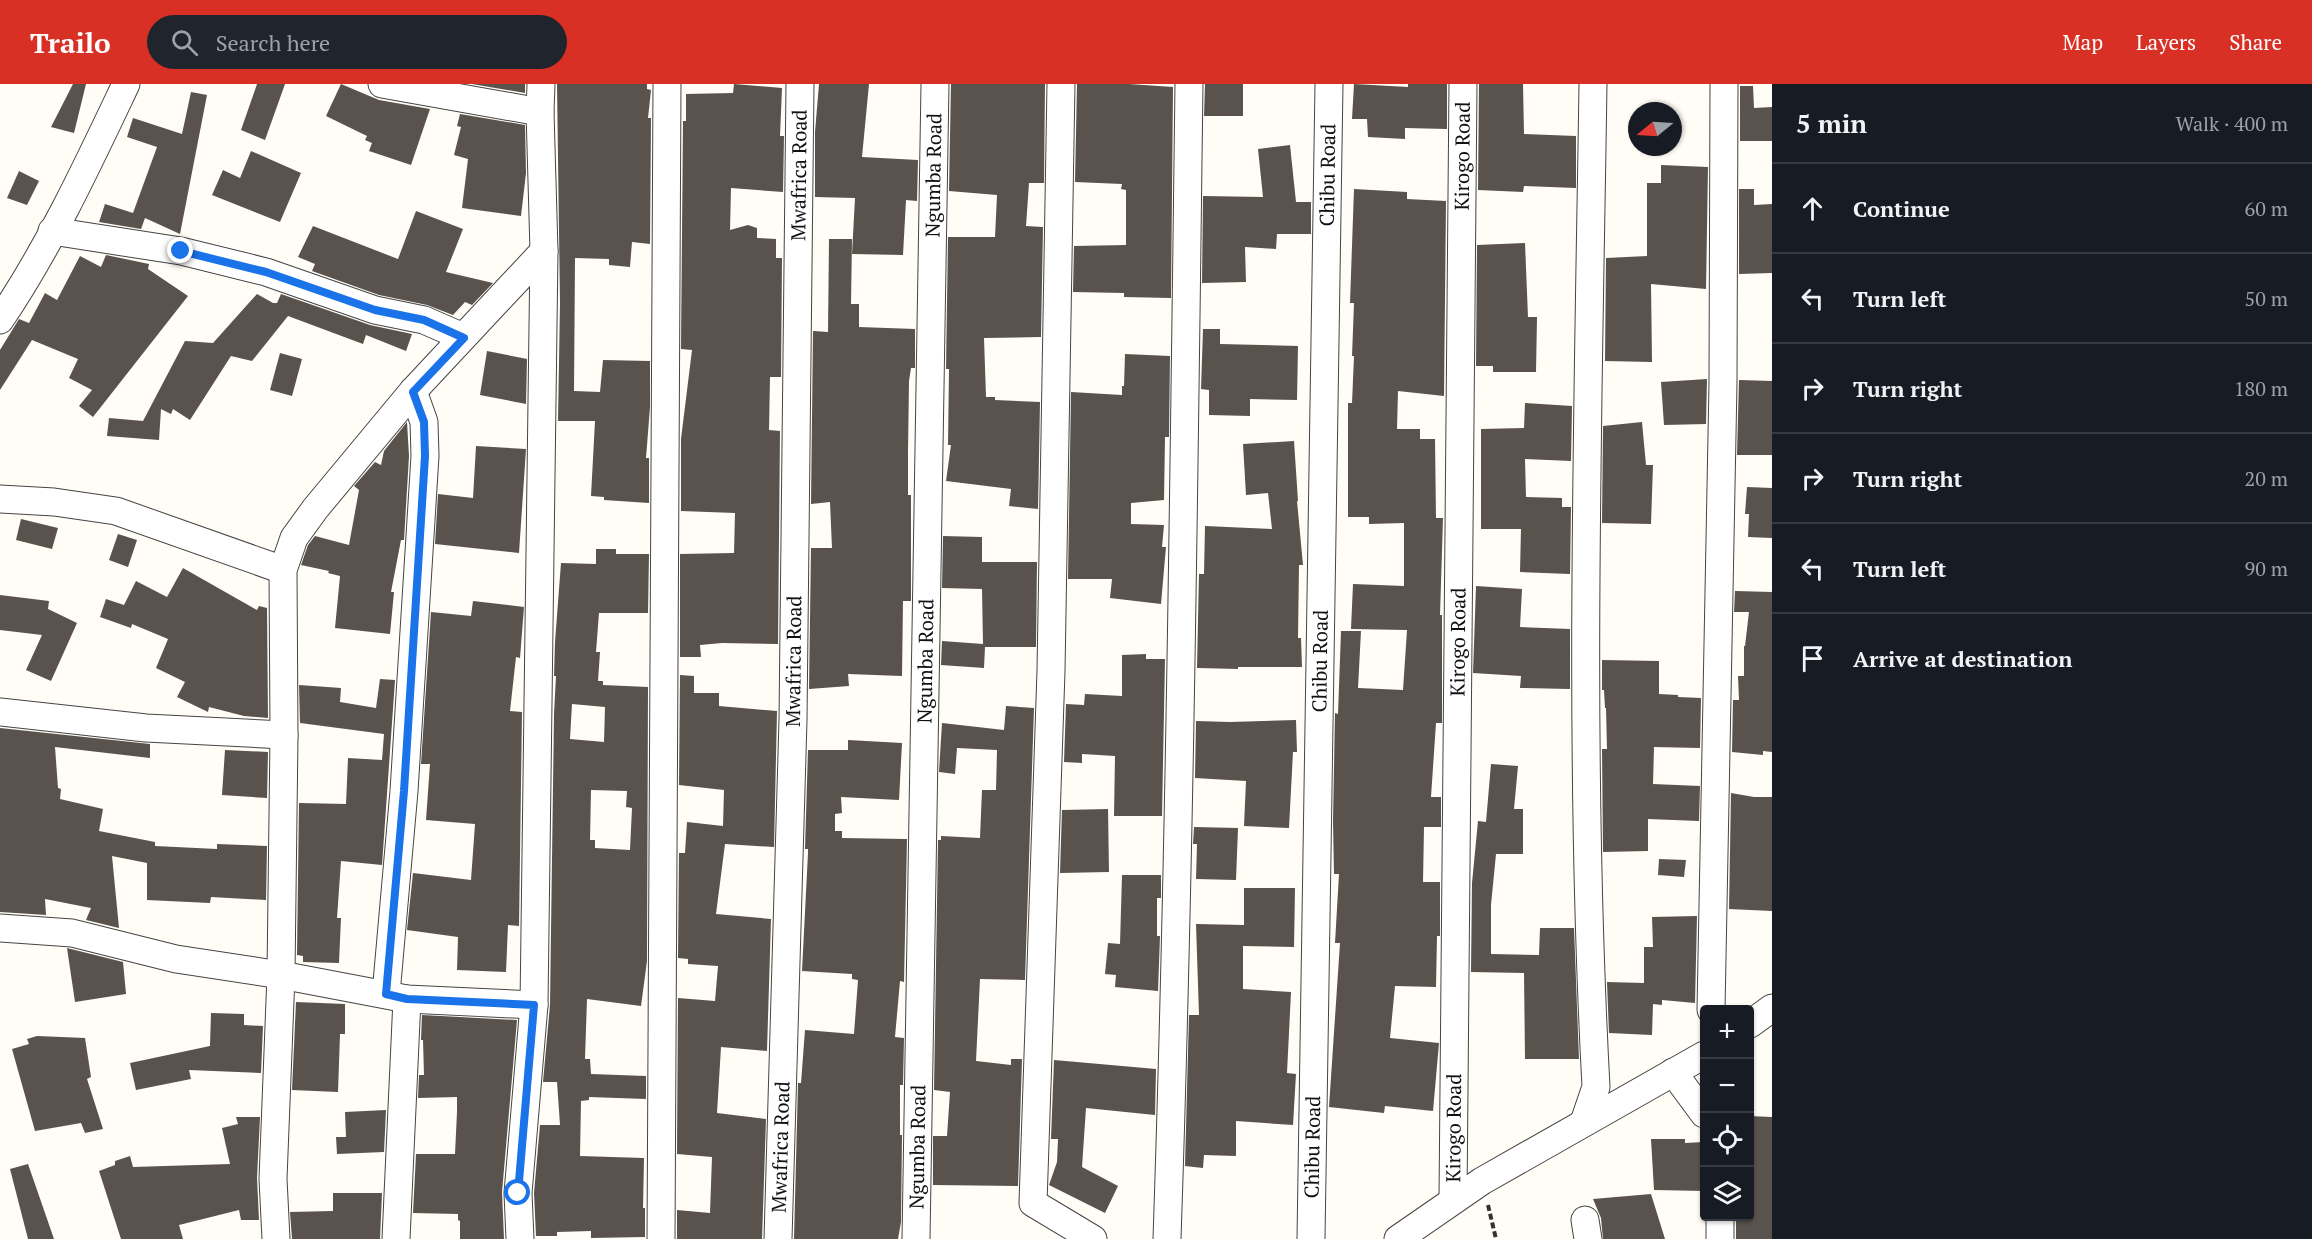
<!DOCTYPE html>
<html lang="en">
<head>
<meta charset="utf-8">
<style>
  :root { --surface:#171b24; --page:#20242c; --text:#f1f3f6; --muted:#9ea1a6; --line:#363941; --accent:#d93025 }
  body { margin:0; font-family:"PT Serif",serif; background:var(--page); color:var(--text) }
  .controls { position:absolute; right:18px; bottom:18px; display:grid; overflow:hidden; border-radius:6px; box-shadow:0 2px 4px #0004 }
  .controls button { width:54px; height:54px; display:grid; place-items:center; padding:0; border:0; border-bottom:2px solid var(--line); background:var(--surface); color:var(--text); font:30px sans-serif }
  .compass { position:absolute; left:1628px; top:18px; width:54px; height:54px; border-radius:50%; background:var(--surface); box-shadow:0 2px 4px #0004; rotate:252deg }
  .stop { position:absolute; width:18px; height:18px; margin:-14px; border:4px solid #1a73e8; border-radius:50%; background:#fff }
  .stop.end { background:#1a73e8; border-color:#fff; box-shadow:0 2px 6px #0008 }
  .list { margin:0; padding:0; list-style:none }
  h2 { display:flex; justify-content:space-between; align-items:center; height:78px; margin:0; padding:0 24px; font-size:26px }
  h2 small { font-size:20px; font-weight:400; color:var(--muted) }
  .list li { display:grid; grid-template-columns:39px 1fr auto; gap:18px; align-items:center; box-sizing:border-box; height:90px; padding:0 24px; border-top:2px solid var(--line) }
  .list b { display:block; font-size:22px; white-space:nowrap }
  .list em { font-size:20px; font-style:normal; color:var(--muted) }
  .icon { flex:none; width:33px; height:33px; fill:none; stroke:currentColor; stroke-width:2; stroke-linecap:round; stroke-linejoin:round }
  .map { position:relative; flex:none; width:1772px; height:1155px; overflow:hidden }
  header { display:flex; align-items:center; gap:36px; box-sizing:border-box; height:84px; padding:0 30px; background:var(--accent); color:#fff }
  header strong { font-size:28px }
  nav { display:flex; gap:33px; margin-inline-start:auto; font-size:21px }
  .search { width:420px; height:54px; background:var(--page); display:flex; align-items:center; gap:15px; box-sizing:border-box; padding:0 21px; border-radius:33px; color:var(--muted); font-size:22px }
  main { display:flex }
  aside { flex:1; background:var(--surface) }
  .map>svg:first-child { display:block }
  .building { fill:#5a524d; fill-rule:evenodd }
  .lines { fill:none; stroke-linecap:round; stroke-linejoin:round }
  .minor-casing { stroke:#444; stroke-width:29 }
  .path { stroke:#333; stroke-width:4; stroke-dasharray:6 3; stroke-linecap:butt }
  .minor { stroke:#fff; stroke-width:27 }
  .route { stroke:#1a73e8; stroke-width:8 }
  .labels { text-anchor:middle; stroke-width:6; stroke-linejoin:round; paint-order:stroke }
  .street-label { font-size:20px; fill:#111; stroke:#fff }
</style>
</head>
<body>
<header>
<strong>Trailo</strong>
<div class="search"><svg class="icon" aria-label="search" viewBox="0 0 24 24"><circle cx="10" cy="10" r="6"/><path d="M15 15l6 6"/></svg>Search here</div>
<nav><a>Map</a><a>Layers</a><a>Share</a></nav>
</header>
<main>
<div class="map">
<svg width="1772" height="1155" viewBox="0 0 1772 1155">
  <rect width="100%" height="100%" fill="#fffdf5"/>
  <!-- building -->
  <g class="building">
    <path d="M73,0h13l-12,49 -23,-6z"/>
    <path d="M257,0h28l-20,56 -24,-10z"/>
    <path d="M341,0l38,16 51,9 -19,56 -42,-14 3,-8 -7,-3 2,-4 -41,-20z"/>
    <path d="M472,0h53v9z"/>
    <path d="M557,0h90v5l4,1 -3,28h3l-1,126 -18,-2 -2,25 -21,-2v-6l-34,-1 -1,133 26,1 3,-32 47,1v46l-4,51h3v45l-45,-3v-3l-13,-1 4,-75h-37l2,-118z"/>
    <path d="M734,0l48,4 -2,48h4l-1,56 -52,-4 -1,42 18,-5 9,3v10l19,1v19h6l-1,119h-11l-1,53 11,1 -2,213 -56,-1 -22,2 1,12h-21v-103l54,-1 1,-40 -54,-2v-72l11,-89 -11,-1 2,-228h3v-27l47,-1z"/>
    <path d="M819,0h50l-7,73 56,3 -1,41 -11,-1 -3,55 -51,-1 3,-56 -40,-1v-65z"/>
    <path d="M951,0h94l-1,99h-15l-3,43 17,1 -2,110 -57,1 2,59h9v3l45,2 -2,107 -29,-3 2,-17 -65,-8 5,-36h-3l1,-76h-3l2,-132h47l2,-42 -48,-4z"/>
    <path d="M1077,0h52l44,3 -2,211 -47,-1v-4l-51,-1 1,-46 52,-1v-55l-5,-1 1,-5 -47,-2z"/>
    <path d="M1205,0h38v32h-39z"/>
    <path d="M1354,0l54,3v-3h39v45l-42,-1v11l-37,-2 -1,-18h-15z"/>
    <path d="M1479,0h44l1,50 52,2v52l-52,-2 -1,6 -45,-2z"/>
    <path d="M1740,2h13l1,22 18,-1v34h-32z"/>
    <path d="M191,8l16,3 -27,139 -35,-16 -4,11 -42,-7 6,-18 28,9 24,-66 -30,-10 6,-19 49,16z"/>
    <path d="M460,30l65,11 1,48 -5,43 -59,-8 6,-49 -14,-4 7,-28 -4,-1z"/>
    <path d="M1290,61l6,57h15v32h-34l-1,15 -31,-2 1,35 -44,1 1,-87 60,1 -5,-48z"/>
    <path d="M251,67l50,22 -21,49 -68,-27 11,-25 17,8z"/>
    <path d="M1661,81l47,2 -2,122 -55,-5 1,78 -47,-1 1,-103 41,-2v-73h14z"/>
    <path d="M19,87l20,10 -12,24 -20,-7z"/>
    <path d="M1354,105l53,3v7l39,2 -2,195 -46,-5 -1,38h23v10h15l1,79h7l-3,97h2v108h-6l-5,74h10v30h-17l-1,55h17v54h-3l-1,51 -41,-1 -5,52 49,5 -6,68 -48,-5 -1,7 -55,-6 11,-164h-5l4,-69h-5l-1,-53 2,-108 3,1 3,-83h20l-3,57 45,2 4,-60 -56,-1 2,-45 51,2v-63l-35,1v-7h-21v-114h4l2,-47h-2l2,-53h-4z"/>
    <path d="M1739,105h15v16l18,-1v69l-33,1z"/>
    <path d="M416,127l47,18 -17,43 47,11 -21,22 -7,-3 -12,13 -26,-10 -48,-10 -67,-24 3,-7 -17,-7 15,-31 85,33z"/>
    <path d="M829,155h23l-1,65h8v23l56,2v39h-4l-2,13 -1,71v43h3v106h-8l-1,75 -54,-2 1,12 -40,3 2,-141h21l-2,-46 -19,2 2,-173 15,1z"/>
    <path d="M1525,159l3,74h9l-1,55h-43v-6h-17l1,-121z"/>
    <path d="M106,171l43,9 -1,5 40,27 -95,121 -14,-11 13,-16 -23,-12 9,-19 -46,-19 -32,50v-40l19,-31 10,4 16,-30 12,7 23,-44 21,11z"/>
    <path d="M257,210l16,9h4l4,-9 89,31 42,9 -6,17 -40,-16 -3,9 -75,-28 -36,45 -21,-5 -41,64 -17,-11 -2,5 -10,-5 -2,31 -52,-4 2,-18 34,3 42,-80 28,2z"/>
    <path d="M1203,245h17v15l78,2 -1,54 -47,-1v17l-41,-1v-25l-8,-1z"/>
    <path d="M487,267l40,8 -1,45 -46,-9z"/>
    <path d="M280,269l22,6 -10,37 -22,-6z"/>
    <path d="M1125,270l45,2 -1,81h-4l-1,63 -33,3v21l33,1 -2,22h4l-1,11 -4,46 -51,-6 2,-19h-44l3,-187 51,3v-9h2z"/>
    <path d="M1707,295l-1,45 -42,1 -3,-43z"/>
    <path d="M1739,296l33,1v74h-35z"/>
    <path d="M1525,319l47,3 -1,55 -46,-2 1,38 36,1v9h9l-1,67 -50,-2 1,-43h-40v-100l43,-1z"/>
    <path d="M407,338l2,34 -5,84h-3l-10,52h3l-4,42 -55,-6 5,-52 -12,-3 1,-2 -28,-6 7,-20 7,-9 34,9 10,-55 -5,-4 21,-24 6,3 3,-14z"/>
    <path d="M1642,338l4,43h7l-2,59 -49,-1 1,-97z"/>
    <path d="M1294,357l4,60h-1l6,64h-4l-1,73h3l1,29h-64v2l-41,-1 2,-94h5l1,-48 67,3 -4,-36 -22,2 -3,-51z"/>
    <path d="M476,362l50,3 -7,104 -84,-9 3,-50 35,4z"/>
    <path d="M1747,403l25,1v50l-24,-1 1,-23h-4z"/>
    <path d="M21,435l37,9 -6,21 -36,-9z"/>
    <path d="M118,450l19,6 -9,27 -19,-7z"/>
    <path d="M943,452l39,1v25h55l-1,85h-51l-1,21 -43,-3 1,-24 41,3 -1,-55 -40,-1z"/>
    <path d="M596,465h20v5h33l-1,59h-49l-3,39h4l-2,29h5v4l45,2 -1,274 -6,45 -54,-7 -2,60h5l1,15 55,2v23l-57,-2v3l-8,1 -1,55 64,2 -1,50h2v29l-54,1v-7l-34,1v4h-21l-2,-43 6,-68h20l-3,-43h-14l7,-77 4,-291 2,-38h-2l1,-34 6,-79 35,1zM572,620l33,3 -1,35 -34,-3zM591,706l36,1 -1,16 6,1 -2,42 -35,-2v-8h-5z"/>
    <path d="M183,484l74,42 2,-4 8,2 1,110 -24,-2 -35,-9 -1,5 -31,-15 8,-15 -29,-14 12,-29 -36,-15 -1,4 -31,-11 6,-18 18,6 12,-24 31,16z"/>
    <path d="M1476,502l46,3 -2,38 50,2v60l-50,-1 1,-12 -48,-3z"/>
    <path d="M1735,507l37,1v160l-9,-1v4l-31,-3 1,-52h6l-1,-24h6v-30h1l4,-34h-15z"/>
    <path d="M0,511l49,6 -1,8 29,14 -26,58 -25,-11 16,-35 -42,-5z"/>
    <path d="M473,517l51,6 -4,51 -4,-1 -6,54 12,1 -3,214 -11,-1 -2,47 -49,-2 1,-33 -51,-7 6,-57 58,7 4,-56 -49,-4 4,-56h-9l10,-152 40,4z"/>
    <path d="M1146,570v5h19l-3,157h-48l1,-60 -33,-2v9l-18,-1 2,-58 18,1 1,-11 37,2v-41z"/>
    <path d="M1602,576l57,1v33l19,1v2l23,1 -1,50 -46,-1 -1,37 47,2 -1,35 -51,-2v32l-45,1 -1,-103h5l-1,-41h-1l-1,-18h-2z"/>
    <path d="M680,591l14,1v17h25v13l58,5 -3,136 -49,-3 -9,70 55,5 -4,132 -46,-4 -4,66 49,6 -4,120h-85v-29l33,3 2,-56 -35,-3 1,-156 37,3 3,-35 -30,-2v-5l-10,-1 1,-105h6l2,-31 36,4 1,-36 -45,-5z"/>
    <path d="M380,595l15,1 -13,185 -41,-4 -4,57h4l-2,45 -36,-1v-6l-6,-1 2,-152 47,1 2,-46 34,2 2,-26 -84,-11 -1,-38 42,3 -1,14 36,6z"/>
    <path d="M1006,622l28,2 -9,272 -45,-1 -4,82 35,4v-6h11l-4,127 -85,-1v-49h14l3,-44 -16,-2 4,-250h3v-4l39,2 2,-48h14l1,-40 -40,-2 -2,26 -16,-2 3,-49 62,7z"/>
    <path d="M1296,636l1,32h-4l-4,76 -45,-2 2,-45 -51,-3 1,-57 34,1z"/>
    <path d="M0,644l150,16v14l-95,-11 3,41 3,1 -1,10 43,10 -4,22 56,11v4l62,3v-5l50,2 -1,54 -55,-3 -1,6 -63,-3v-37l-35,-7 7,72 -33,-8 5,-12 -46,-9 1,16 -46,-3z"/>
    <path d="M848,656l54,3 -3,57 -58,-3 1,16 -7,1v17h7v7l65,1 -3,143 -4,-1 -5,56 9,1 -1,47h-3v50h2l-1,87 -3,17h-104l4,-156h3l4,-53 49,4 4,-54 -6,-1v-5l-50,-3 6,-118v-4h-3l3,-99h40z"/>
    <path d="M225,666l43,2 -1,46 -45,-3z"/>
    <path d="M1491,680l27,2 -4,43h9v45h-27l-5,51v49l48,1 1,-27h34l5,131h-54l-1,-86 -53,-1 1,-89 6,-62 8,1z"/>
    <path d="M1731,709l23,4h18v114l-43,-2z"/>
    <path d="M1108,725l1,63 -49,1 2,-63z"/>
    <path d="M1194,743l44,1 -2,52 -40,-1 1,-35h-4z"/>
    <path d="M1659,775l27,1 -2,17 -26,-2z"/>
    <path d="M1122,791h39v23h-4v38h3l-2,55 -43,-4 1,-12 -11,-1 3,-31 12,1z"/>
    <path d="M1244,804h51l-1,59 -51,-1v43l48,3 -4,81 9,1 -3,51 -57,-4v35l-32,-1 -1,13 -18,-2 4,-151h10l-3,-91 48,1z"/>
    <path d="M1697,832l-2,87 -33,-3v5l-9,-1 -1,31 -43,-2 -2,-51 37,1v-36h9l-1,-30z"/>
    <path d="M67,864l56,14 3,32 -51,8z"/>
    <path d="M296,918l49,2v30h-5l-2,58 -46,-2z"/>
    <path d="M211,929l33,1v11l19,1 -2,47 -72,-3 2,9 -55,11 -6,-27 80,-17z"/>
    <path d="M422,931l95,5 -15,172 2,47h-44v-18l-2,-1v-6l-45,-1 3,-59h39l2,-42v-15l-39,1 1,-23h5l-1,-35h-2z"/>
    <path d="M37,952l48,2 6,39 -4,2 16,50 -18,4 -4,-10 -46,8 -23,-82 17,-5 -2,-5z"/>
    <path d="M1054,976l102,9 -1,46 -69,-7 -4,59 36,19 -13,27 -56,-28 8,-23 1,-23h-7z"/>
    <path d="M386,1026l-2,42 -47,2 -1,-17h10l-1,-25z"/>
    <path d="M1749,1032l23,1v122h-36v-23h13v-4h4l-4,-39z"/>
    <path d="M236,1033h24l-3,61 2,42h-18l-2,-10 -60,15 4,14h-62l-22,-68 16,-6v-4l15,-5 3,11 97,-3 -8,-36 16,-4z"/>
    <path d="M1651,1055h34v4l19,-1v49l-50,-1z"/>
    <path d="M28,1080l26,75h-26l-18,-70z"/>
    <path d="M333,1109h49l-2,46h-88l-2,-27 43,-1z"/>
    <path d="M1651,1110l14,45h-62l-2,-21 -8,-19z"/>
  </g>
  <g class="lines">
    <defs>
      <g id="minor">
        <path d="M382,0l158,28"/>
        <path d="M1061,0l-10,587 -18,532 60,36"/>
        <path d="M52,147l129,20 85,21 109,38 49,10 39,17"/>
        <path d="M0,236c50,-74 88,-156 126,-236"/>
        <path d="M0,415l54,3 62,9 167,59"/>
        <path d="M0,628l146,16 138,7"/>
        <path d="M0,844l72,5 104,26 105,16 126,24 127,6"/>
        <path d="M386,910l18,-203 21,-335 -1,-34 -11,-31"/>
        <path d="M1711,926l12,-627 1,-299"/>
        <path d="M1750,940l22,-16"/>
        <path d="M1673,988l31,42"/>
        <path d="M1584,1038l12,-35c-18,-334 -8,-669 -3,-1003"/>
        <path id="s1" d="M1453,1116l10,-1116"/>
        <path d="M1585,1136l3,19"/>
        <path d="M276,1155l-3,-60 8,-204 3,-240 -1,-165 11,-32 21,-29 98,-118 131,-140"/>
        <path d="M396,1155l11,-240"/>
        <path d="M520,1155l-2,-46 16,-188 10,-754 -4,-139 1,-28"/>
        <path d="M661,1155l6,-1155"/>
        <path id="s2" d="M778,1155l15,-519 7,-636"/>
        <path id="s3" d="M916,1155l19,-1155"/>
        <path d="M1167,1155c13,-385 17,-770 22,-1155"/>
        <path id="s4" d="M1311,1155l18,-1155"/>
        <path d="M1398,1155l84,-58 222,-126"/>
        <path d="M1720,1155v-23"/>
      </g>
    </defs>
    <!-- minor casing -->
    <use href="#minor" class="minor-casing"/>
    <!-- path -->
    <path class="path" d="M1488,1121l8,34"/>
    <!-- minor -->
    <use href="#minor" class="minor"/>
  </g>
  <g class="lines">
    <!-- route -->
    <path class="route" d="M181,167l85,21 109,38 49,10 40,18 -51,54 11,30 1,34 -21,335 -18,203 21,5 127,6 -16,188"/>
  </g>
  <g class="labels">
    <!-- street labels -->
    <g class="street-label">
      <text dy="7" stroke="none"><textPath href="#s1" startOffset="1044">Kirogo Road</textPath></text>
      <text dy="7" stroke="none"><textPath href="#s2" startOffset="1064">Mwafrica Road</textPath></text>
      <text dy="7" stroke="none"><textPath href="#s3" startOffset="1064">Ngumba Road</textPath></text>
      <text dy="7" stroke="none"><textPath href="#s4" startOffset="1064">Chibu Road</textPath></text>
      <text dy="7" stroke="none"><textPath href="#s1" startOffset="558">Kirogo Road</textPath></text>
      <text dy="7" stroke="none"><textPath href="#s2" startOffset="578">Mwafrica Road</textPath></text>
      <text dy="7" stroke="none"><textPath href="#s3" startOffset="578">Ngumba Road</textPath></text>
      <text dy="7" stroke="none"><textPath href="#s4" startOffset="578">Chibu Road</textPath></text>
      <text dy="7" stroke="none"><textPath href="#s1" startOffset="72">Kirogo Road</textPath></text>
      <text dy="7" stroke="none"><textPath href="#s2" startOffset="92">Mwafrica Road</textPath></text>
      <text dy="7" stroke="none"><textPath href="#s3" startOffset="92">Ngumba Road</textPath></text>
      <text dy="7" stroke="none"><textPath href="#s4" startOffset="92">Chibu Road</textPath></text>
    </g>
  </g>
</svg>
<div class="controls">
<button>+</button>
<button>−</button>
<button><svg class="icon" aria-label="locate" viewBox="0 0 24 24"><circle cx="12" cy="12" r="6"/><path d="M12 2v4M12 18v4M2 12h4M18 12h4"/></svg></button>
<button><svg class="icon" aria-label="layers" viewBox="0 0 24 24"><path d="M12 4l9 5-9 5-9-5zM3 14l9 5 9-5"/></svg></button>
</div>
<svg class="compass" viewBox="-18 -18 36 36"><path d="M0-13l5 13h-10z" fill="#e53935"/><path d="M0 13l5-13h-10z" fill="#9ea1a6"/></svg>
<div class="stop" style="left:518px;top:1109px"></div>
<div class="stop end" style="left:181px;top:167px"></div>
</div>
<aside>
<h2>5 min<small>Walk · 400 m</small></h2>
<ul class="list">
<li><svg class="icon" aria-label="ahead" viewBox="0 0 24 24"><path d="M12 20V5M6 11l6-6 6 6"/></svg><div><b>Continue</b></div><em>60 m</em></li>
<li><svg class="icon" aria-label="left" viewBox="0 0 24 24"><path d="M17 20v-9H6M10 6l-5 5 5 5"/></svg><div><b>Turn left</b></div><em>50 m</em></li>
<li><svg class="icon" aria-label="right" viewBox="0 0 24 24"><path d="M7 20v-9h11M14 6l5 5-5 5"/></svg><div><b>Turn right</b></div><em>180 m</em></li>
<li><svg class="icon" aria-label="right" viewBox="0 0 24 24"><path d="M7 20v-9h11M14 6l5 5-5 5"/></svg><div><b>Turn right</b></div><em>20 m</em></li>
<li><svg class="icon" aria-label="left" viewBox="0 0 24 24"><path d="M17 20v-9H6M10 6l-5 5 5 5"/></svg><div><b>Turn left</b></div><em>90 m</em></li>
<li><svg class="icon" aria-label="arrive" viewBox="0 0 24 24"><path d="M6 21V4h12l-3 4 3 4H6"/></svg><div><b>Arrive at destination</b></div></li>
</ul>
</aside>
</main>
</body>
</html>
